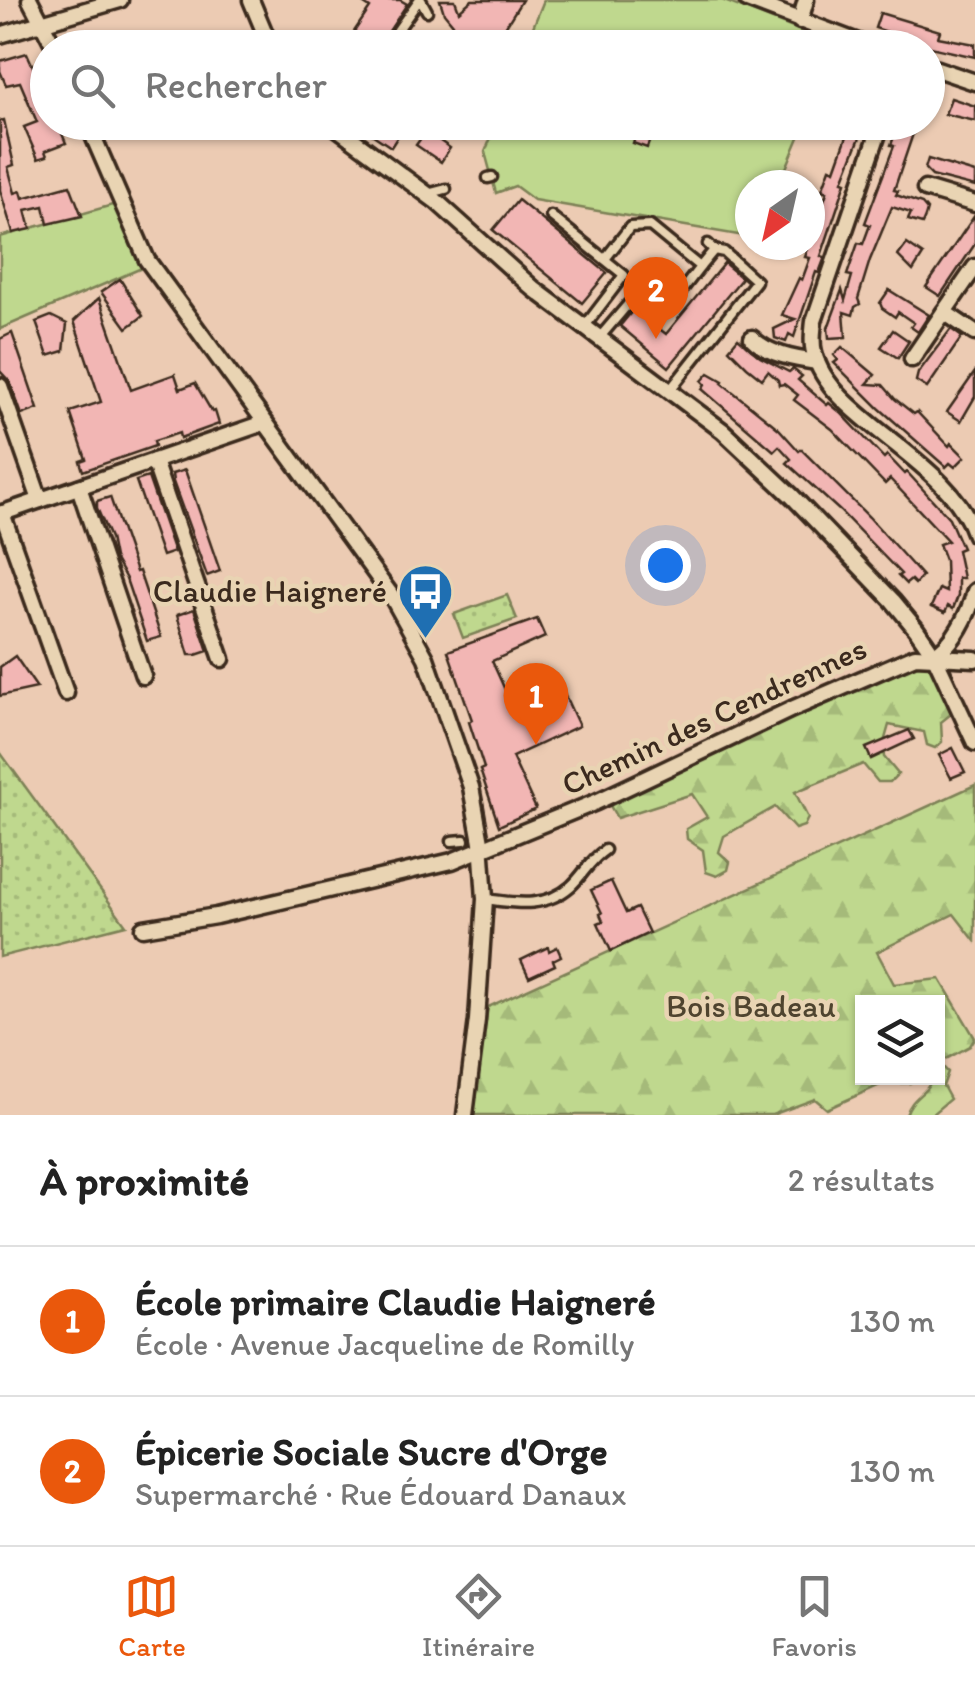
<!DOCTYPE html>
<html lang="fr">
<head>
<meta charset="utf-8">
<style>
  :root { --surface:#fff; --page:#f2f2f2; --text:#222; --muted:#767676; --line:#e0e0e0; --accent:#ea580c }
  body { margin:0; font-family:Itim,sans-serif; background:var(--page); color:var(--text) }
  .controls { position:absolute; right:30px; bottom:30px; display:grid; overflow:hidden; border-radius:0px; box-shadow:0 2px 8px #0004 }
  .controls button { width:90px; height:90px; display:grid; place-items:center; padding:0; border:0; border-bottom:2px solid var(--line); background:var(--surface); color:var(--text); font:50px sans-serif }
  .compass { position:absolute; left:735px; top:170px; width:90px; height:90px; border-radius:50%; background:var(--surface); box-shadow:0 2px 8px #0004; rotate:214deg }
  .you { position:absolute; left:665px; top:565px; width:35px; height:35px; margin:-25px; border:8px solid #fff; border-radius:50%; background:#1a73e8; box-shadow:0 0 0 15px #1a73e833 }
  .badge { display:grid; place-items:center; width:65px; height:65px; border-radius:50%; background:var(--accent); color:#fff; font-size:32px; font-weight:700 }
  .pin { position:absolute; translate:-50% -82px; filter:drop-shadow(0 2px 5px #0008) }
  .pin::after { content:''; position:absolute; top:52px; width:35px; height:30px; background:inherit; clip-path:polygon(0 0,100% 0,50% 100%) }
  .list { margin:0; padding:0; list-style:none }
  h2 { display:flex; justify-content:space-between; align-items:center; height:130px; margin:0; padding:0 40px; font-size:42px }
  h2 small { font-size:32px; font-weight:400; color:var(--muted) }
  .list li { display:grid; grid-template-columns:65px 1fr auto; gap:30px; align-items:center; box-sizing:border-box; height:150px; padding:0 40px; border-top:2px solid var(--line) }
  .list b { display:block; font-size:38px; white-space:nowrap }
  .list p { margin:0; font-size:32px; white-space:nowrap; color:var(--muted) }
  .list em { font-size:32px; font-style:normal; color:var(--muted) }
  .icon { flex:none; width:55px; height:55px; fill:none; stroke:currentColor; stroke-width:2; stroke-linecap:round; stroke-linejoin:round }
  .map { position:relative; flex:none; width:975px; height:1115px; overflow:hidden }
  .search { position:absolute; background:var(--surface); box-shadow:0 2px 8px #0004; left:30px; right:30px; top:30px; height:110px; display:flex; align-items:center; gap:25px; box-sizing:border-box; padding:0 35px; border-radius:55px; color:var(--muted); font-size:38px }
  .sheet { height:430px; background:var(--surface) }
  nav { display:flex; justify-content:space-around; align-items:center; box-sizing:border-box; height:140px; border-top:2px solid var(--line); background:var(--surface); font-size:28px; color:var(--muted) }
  nav a { display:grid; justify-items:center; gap:5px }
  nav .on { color:var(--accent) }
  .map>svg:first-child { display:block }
  .grass { fill:#bfd88e; stroke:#7d8156; stroke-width:2.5 }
  .forest { fill:url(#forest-firs); stroke:#7d8156; stroke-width:2.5 }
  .park { fill:url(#park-dots); stroke:#7d8156; stroke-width:2.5 }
  .building { fill:#f2b6b4; stroke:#3b2a1e; stroke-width:2.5 }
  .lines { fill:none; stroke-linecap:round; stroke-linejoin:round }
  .service-casing { stroke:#3b2a1e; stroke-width:15 }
  .minor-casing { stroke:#3b2a1e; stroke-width:21 }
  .service { stroke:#e9d4b3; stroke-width:8 }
  .minor { stroke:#e9d4b3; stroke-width:14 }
  .labels { text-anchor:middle; stroke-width:9; stroke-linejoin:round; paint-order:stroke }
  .poi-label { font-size:32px; fill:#3b2a1e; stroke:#e9d4b3; text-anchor:end }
  .street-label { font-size:32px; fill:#3b2a1e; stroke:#e9d4b3 }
  .park-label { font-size:32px; fill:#4f442f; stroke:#e9d4b3 }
</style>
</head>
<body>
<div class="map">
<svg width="975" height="1115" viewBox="0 0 975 1115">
  <defs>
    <pattern id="forest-firs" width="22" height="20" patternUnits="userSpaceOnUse" patternTransform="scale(2.5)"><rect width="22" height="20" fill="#bfd88e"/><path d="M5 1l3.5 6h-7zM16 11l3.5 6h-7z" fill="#a5ba7a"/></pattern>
    <pattern id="park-dots" width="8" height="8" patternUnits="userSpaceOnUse" patternTransform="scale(2.5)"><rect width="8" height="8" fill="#bfd88e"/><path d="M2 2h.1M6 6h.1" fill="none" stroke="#a5ba7a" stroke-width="1.8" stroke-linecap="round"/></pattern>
  </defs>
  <rect width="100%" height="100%" fill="#eccbb3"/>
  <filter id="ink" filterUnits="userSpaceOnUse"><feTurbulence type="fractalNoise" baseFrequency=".01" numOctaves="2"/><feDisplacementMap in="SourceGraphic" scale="20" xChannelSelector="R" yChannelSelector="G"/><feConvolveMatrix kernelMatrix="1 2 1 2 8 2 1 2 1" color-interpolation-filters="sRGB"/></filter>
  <g filter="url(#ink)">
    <!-- grass -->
    <g class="grass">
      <path d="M544,0h178l114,45 -311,2z"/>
      <path d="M497,123h308l-26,62h-29v52l-216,-37 -19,-14 -19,7 -11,-41z"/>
      <path d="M116,204l28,63 -144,62v-92z"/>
    </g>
    <!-- forest -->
    <g class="forest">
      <path d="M921,660c16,9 26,36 30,54l-10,8 1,20 -7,6 -8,-3 -3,-13 -35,-7 -6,21 1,11 14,17 -8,8h-12l-15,-18 -68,28 13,26 -4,8 -9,3 -20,-22 -51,29 -5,16 11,10 -2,8 -11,6 -11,-4 -3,-22 -16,-11 -1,-10 21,-12 -15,-23 -75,24 -9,-16z"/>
      <path d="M975,785v156l-21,-27 -77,38 17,32 46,-5 35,59 -5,8 -31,17 9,9 -5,14 7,13 -19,16h-25c5,-19 23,-22 26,-37h6v-76h-76v76h53l-5,5 -28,1 -55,25 -12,-10 -43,16h-301l17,-108z"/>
    </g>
    <!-- park -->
    <g class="park">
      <path d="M507,595l10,24 -54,19 -9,-24z"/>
      <path d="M0,752l126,173 -126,32z"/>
    </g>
    <!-- building -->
    <g class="building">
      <path d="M358,0h42l7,4 -29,44h-35l27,-40z"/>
      <path d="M440,0h15l4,11 13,-11h50l-25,40 17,8h-73l12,-24 -9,-11z"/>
      <path d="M880,13l60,18 -2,6 37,7v13l-76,-17 1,-4 -25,-8z"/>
      <path d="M27,53l21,47v22h9l9,21 -21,8 2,5 -9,3 -14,-32 13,-5 -17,-40 -14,3 -6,-14v-10z"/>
      <path d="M951,98l24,8v15l-30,-7z"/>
      <path d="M4,120l10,45 -6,2 7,26 6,-2 2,7 47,-13 12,31 -34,8 -4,-18 -18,4 5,19 -18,4 -13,-43v-69z"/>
      <path d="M354,122h53l-16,25z"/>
      <path d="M640,122h16l-9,26 -14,-5z"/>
      <path d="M852,122h14l-23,59 3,1 -25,74 4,1 -6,16 -3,-1 -22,65 -5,-3 -3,8 -11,-4 -1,-9 21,-10 -13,-4 17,-37 3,2 8,-22 -5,-1 22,-65 -5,-2 8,-22 5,2z"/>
      <path d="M899,122h18l-23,68 4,1 -2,4 26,9 5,6 -2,7 -3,7 -14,-4 3,-7 -19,-6 -22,53 -12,39 2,5 -5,3 -2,8 -9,-3 2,25 -17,1 -1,-10 14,-38 3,10 5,-17 2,-7 -5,-1 11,-32 5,1 7,-19 -5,-2 29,-77 -3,-1z"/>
      <path d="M426,131l24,17 -9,14 -25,-17z"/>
      <path d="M928,159l47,14v14l-43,-11 -7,-7z"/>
      <path d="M518,200l89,73 -25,30 -89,-73z"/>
      <path d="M975,215v29l-35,52 -14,-9z"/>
      <path d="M907,244l16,11 -10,16 -15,-15z"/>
      <path d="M724,263l18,15 -73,89 -49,-41 14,-17 32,25z"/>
      <path d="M120,279l23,37 -16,12 -26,-36z"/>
      <path d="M889,290l40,25 -11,17 -7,-5 3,-4 -16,-11 -3,5 -13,-9 -2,-5z"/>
      <path d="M99,298l32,92 44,-16 5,15 15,-6 17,29 3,-1 4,13 -39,14 -1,-5 -25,8 1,5 -72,25 -3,-10 6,-2 -16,-47 31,-10 -27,-81z"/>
      <path d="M51,316l16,8 -3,27 -16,5 -12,-34z"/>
      <path d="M951,329l11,8 -35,51 -11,-7 2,-8z"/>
      <path d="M893,330l16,11 -11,17 -17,-11z"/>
      <path d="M12,333l26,76 -16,6 -12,-33 -10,-11v-32z"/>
      <path d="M738,338l22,19 29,15 4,-3 9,7 -4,4 29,25 2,-2 12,10 43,45 3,-3 18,19 2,-2 42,46 13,30 -5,2 6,28h-5v18l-5,13 -5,-3 -3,7 -14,-6 8,-18 7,3 -1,-32 -6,-16 9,-3 -58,-62 -5,5 -53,-55 -38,-29 4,-5 -14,-11 -5,1 -1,-5 -10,-9 -6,8 -15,-12 -18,-18z"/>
      <path d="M842,347l33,28 -8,9 16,1 12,14 19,15 3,-2 32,34 2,-3 14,14 -10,10 -5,-4 -4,4 -67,-59 -45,-45 4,-3 -4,-5z"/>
      <path d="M975,372v25l-14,24 -14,-9z"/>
      <path d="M709,373l14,8 -1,2 57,46 20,22 2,-2 68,68 53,59 -7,8 -4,-4 -5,4 -8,-8 3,-2 -61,-63 -53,-48 4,-4 -12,-13 -5,5 -72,-62 3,-5 -3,-3z"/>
      <path d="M185,470l35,101 -13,5 -34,-94 -1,-8z"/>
      <path d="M148,477l26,75 -12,4 -26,-75z"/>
      <path d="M110,497l26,75 3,-1 22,66 -14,4 -21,-62 -12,-21 -4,-20 -13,-30v-7z"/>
      <path d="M194,609l14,42 -12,4h-7l-12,-40z"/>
      <path d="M537,619l8,18 -53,24 19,42 47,-22 21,45 -67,31 24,52 -37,17 -19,-56 4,-2 -15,-46 3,-2 -24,-69z"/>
      <path d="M15,656l22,32 -37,8v-29z"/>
      <path d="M909,730l5,9 -43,20 -5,-11z"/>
      <path d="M953,748l12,24 -14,6 -12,-23z"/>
      <path d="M611,881l15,32 11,-5 12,25 -38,18 -13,-28 5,-2 -3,-7 2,-1 -11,-23z"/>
      <path d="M548,947l1,4 8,-4 4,9 -8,4 2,5 -26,12 -8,-17z"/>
    </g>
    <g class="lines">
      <defs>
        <g id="service">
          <path d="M421,0l6,11"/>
          <path d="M385,48l34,-48"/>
          <path d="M488,178l4,-1"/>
          <path d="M427,194l19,-5"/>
          <path d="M551,216l73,59 -39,51"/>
          <path d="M700,267l14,-17 -6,-6"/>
          <path d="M600,337l41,-48 25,22 34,-44 -50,-41 -20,1 -25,32"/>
          <path d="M670,390l86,-109 -32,-29 -10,-2"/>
          <path d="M452,841l12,-1"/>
          <path d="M485,899c30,4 60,10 86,-13 13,-12 18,-25 34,-36"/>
        </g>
        <g id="minor">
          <path d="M30,0l25,48"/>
          <path d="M251,0l20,48"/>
          <path d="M747,0l127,48"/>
          <path d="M800,21l6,-21"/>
          <path d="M0,35l120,-35"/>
          <path d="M928,66l47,16"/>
          <path d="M87,122l60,138 244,335 35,63 45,129 10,55 4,57 -8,121 -12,95"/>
          <path d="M329,122l107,79 98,88 189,142 69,65 101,105 23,28 18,26 41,88"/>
          <path d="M882,122l-68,199c-1,10 -3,21 0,31 14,66 136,107 161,183"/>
          <path d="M925,189l50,15"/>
          <path d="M975,267l-31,45 31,21"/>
          <path d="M752,338c15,16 43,21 65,24"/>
          <path d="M912,359l32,-47"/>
          <path d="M0,386l40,114"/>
          <path d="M154,461l68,198"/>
          <path d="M79,487l64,189"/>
          <path d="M2,513l64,180"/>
          <path d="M0,514l264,-91"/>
          <path d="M934,655c20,-10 35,-42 41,-64"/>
          <path d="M143,928l73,-12 236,-55 144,-59 196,-93 123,-53 60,3"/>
        </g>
      </defs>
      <!-- service casing -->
      <use href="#service" class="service-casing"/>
      <!-- minor casing -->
      <use href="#minor" class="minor-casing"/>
      <!-- service -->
      <use href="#service" class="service"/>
      <!-- minor -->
      <use href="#minor" class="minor"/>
    </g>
  </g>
  <!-- icons -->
  <defs>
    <symbol id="bus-pin" viewBox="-11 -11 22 30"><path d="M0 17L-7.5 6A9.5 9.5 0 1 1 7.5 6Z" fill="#1f6fb2" stroke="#e9d4b3"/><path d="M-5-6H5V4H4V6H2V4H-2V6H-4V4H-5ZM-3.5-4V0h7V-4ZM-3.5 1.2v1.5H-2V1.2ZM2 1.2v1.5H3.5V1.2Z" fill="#fff"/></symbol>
  </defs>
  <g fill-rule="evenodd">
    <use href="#bus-pin" x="394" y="560" width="63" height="86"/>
  </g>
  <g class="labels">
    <!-- poi labels -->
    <g class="poi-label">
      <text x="387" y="602">Claudie Haigneré</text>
    </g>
    <!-- street labels -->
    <g class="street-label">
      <text transform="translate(714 716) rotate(-25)" y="11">Chemin des Cendrennes</text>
    </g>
    <!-- park labels -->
    <g class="park-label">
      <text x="751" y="1017">Bois Badeau</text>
    </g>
  </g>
</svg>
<div class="controls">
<button><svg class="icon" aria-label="layers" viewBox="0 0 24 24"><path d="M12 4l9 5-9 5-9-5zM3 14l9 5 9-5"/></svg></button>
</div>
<svg class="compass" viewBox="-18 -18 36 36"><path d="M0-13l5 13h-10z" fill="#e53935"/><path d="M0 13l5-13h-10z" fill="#767676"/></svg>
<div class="you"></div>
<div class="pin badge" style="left:536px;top:745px">1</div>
<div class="pin badge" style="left:656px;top:339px">2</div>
<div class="search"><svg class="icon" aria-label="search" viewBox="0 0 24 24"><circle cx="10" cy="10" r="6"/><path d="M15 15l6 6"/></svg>Rechercher</div>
</div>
<section class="sheet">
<h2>À proximité<small>2 résultats</small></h2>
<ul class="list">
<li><span class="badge">1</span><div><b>École primaire Claudie Haigneré</b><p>École · Avenue Jacqueline de Romilly</p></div><em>130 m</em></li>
<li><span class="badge">2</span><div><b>Épicerie Sociale Sucre d'Orge</b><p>Supermarché · Rue Édouard Danaux</p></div><em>130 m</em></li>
</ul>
</section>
<nav>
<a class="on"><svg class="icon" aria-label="map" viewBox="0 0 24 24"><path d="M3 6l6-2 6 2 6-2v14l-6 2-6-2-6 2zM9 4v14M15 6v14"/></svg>Carte</a>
<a><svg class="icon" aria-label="directions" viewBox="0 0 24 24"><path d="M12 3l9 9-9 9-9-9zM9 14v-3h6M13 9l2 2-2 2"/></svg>Itinéraire</a>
<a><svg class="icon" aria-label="saved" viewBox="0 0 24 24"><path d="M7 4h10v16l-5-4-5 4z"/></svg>Favoris</a>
</nav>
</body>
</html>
